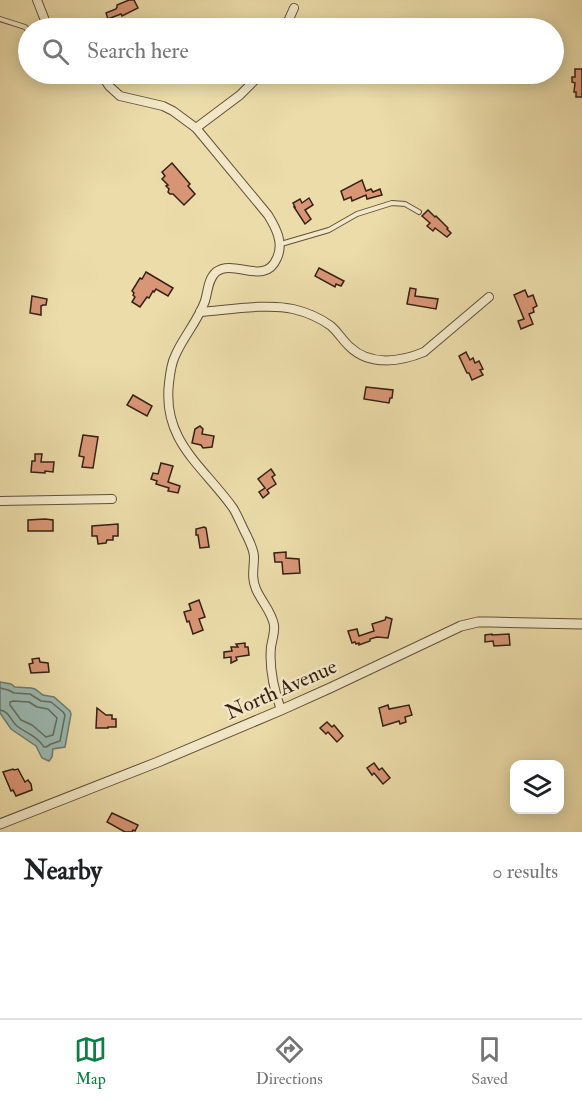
<!DOCTYPE html>
<html lang="en">
<head>
<meta charset="utf-8">
<style>
  :root { --surface:#fff; --page:#f2f2f2; --text:#202124; --muted:#757577; --line:#e0e0e0; --accent:#0b8043 }
  body { margin:0; font-family:"IM FELL Double Pica",serif; background:var(--page); color:var(--text) }
  .controls { position:absolute; right:18px; bottom:18px; display:grid; overflow:hidden; border-radius:12px; box-shadow:0 3px 15px #0003 }
  .controls button { width:54px; height:54px; display:grid; place-items:center; padding:0; border:0; border-bottom:2px solid var(--line); background:var(--surface); color:var(--text); font:30px sans-serif }
  .list { margin:0; padding:0; list-style:none }
  h2 { display:flex; justify-content:space-between; align-items:center; height:78px; margin:0; padding:0 24px; font-size:26px }
  h2 small { font-size:20px; font-weight:400; color:var(--muted) }
  .icon { flex:none; width:33px; height:33px; fill:none; stroke:currentColor; stroke-width:2; stroke-linecap:round; stroke-linejoin:round }
  .map { position:relative; flex:none; width:582px; height:832px; overflow:hidden }
  .search { position:absolute; background:var(--surface); box-shadow:0 3px 15px #0003; left:18px; right:18px; top:18px; height:66px; display:flex; align-items:center; gap:15px; box-sizing:border-box; padding:0 21px; border-radius:33px; color:var(--muted); font-size:22px }
  .sheet { height:186px; background:var(--surface) }
  nav { display:flex; justify-content:space-around; align-items:center; box-sizing:border-box; height:84px; border-top:2px solid var(--line); background:var(--surface); font-size:16px; color:var(--muted) }
  nav a { display:grid; justify-items:center; gap:3px }
  nav .on { color:var(--accent) }
  .map>svg:first-child { display:block }
  .water { fill:#9bbab1; stroke:#727c72; stroke-width:1.5 }
  .lines { fill:none; stroke-linecap:round; stroke-linejoin:round }
  .shore { stroke:#686d62; stroke-width:1.5 }
  .building { fill:#d99676; stroke:#352014; stroke-width:1.5 }
  .service-casing { stroke:#624f39; stroke-width:6 }
  .minor-casing { stroke:#624f39; stroke-width:10 }
  .tertiary-casing { stroke:#624f39; stroke-width:11 }
  .service { stroke:#f2e8c7; stroke-width:4 }
  .minor { stroke:#f2e8c7; stroke-width:8 }
  .tertiary { stroke:#f2e8c7; stroke-width:9 }
  .labels { text-anchor:middle; stroke-width:5; stroke-linejoin:round; paint-order:stroke }
  .street-label { font-size:21px; fill:#352014; stroke:#f2e8c7 }
</style>
</head>
<body>
<div class="map">
<svg width="582" height="832" viewBox="0 0 582 832">
  <rect width="100%" height="100%" fill="#ebdca9"/>
  <filter id="stains"><feTurbulence type="fractalNoise" baseFrequency=".00333" numOctaves="4"/><feColorMatrix values="0 0 0 0 .2 0 0 0 0 .09 0 0 0 0 .02 0 0 0 .5 -.17"/></filter>
  <radialGradient id="worn" r=".72"><stop offset=".6" stop-color="#630" stop-opacity="0"/><stop offset="1" stop-color="#630" stop-opacity=".3"/></radialGradient>
  <!-- water -->
  <path class="water" d="M0,682l11,2 4,3 16,1 4,1 8,6 11,2 16,14 1,3 -6,33 -12,2 -1,8 -3,4 -7,-3 -6,-12 -25,-17 -11,-16z"/>
  <g class="lines">
    <!-- shore -->
    <g class="shore">
      <path d="M0,688l8,2 6,3 16,1 11,7 10,1 12,10 2,3 -5,26 -9,3 -5,3h-2c-8,-12 -17,-13 -27,-21 -7,-6 -7,-14 -17,-16"/>
      <path d="M13,701l16,1 8,5 11,2 9,9 -4,17 -7,2 -14,-12 -11,-5 -11,-15v-3z"/>
    </g>
  </g>
  <!-- building -->
  <g class="building">
    <path d="M129,0h5l4,8 -16,8 -1,-2 -13,5 -2,-6 10,-4 1,-2v-2z"/>
    <path d="M575,69h7v28h-6v-5h-2l1,-9 -3,-1v-5h3z"/>
    <path d="M172,163l18,21 -2,2 7,8 -11,11 -11,-11h-3l-2,-2 1,-3 -3,-3 2,-1 -6,-6 3,-3 -3,-4z"/>
    <path d="M362,180l4,11 5,-2 2,3 7,-3 2,6 -15,4 -1,-4 -14,6 -1,-4 -7,3 -3,-9z"/>
    <path d="M309,198l4,7 -8,5 6,9 -6,5 -11,-17h1l-2,-4 7,-4 2,4z"/>
    <path d="M428,210l7,7 1,-1 12,12 -1,1 4,4 -4,4 -12,-9 -2,3 -6,-5 3,-3 -8,-7z"/>
    <path d="M319,268l25,13 -3,5 -5,-2 -1,3 -20,-11z"/>
    <path d="M146,272l27,16 -5,8 -12,-7 -2,3 -1,-1 -4,7 -2,-1 -7,10 -8,-5 3,-5 -2,-2 1,-2 -2,-2 8,-13 2,1z"/>
    <path d="M410,288l6,1 -1,7 23,3 -2,10 -29,-5z"/>
    <path d="M525,290l3,7 5,-2 4,11 -4,2 1,4 -5,2 4,10 -12,5 -3,-8 6,-2 -10,-24z"/>
    <path d="M32,296l15,3 -1,6h-3l-2,1v9l-11,-2z"/>
    <path d="M466,352l4,8 3,-2 2,5 4,-2 4,8 -3,1 3,5 -11,5 -3,-7h-2l-8,-17z"/>
    <path d="M366,387l27,3 -1,8h-2l-1,5 -25,-4z"/>
    <path d="M133,395l19,11 -5,10 -20,-11z"/>
    <path d="M200,426l3,3 -1,5 12,2 -2,11 -9,1 -2,-3 -9,-2 3,-14z"/>
    <path d="M83,435l15,2 -5,31 -11,-1 2,-10 -5,-1z"/>
    <path d="M35,454h7l-1,8h13l-1,10 -8,-1v2l-14,-1 1,-11h3z"/>
    <path d="M161,463l12,3 -5,16 12,4 -2,7 -10,-2 1,-3 -13,-4 1,-3 -6,-2 2,-6 5,1z"/>
    <path d="M271,469l4,6 -3,2 4,7 -9,6 2,3 -6,5 -4,-6 6,-4 -7,-9z"/>
    <path d="M45,519l8,1v11h-25v-11z"/>
    <path d="M118,524v12h-5v4h-6l-1,3 -8,1 -1,-8h-5v-10z"/>
    <path d="M204,527l2,1 3,19 -9,1 -2,-13h-2v-6z"/>
    <path d="M286,552v6l13,1 1,14 -17,1 -1,-12h-7l-1,-9z"/>
    <path d="M199,600l6,17 -6,2 4,11 -10,4 -4,-13 -2,1 -3,-10 7,-2 -2,-6z"/>
    <path d="M386,617l6,2 -4,19 -11,-1 -7,2v2l-11,4v-2l-3,1 -1,-2 -3,1 -4,-12 9,-2 2,7 15,-5 -2,-7 13,-4z"/>
    <path d="M492,634v1l17,-1 1,11 -16,1 -1,-5 -8,1v-7z"/>
    <path d="M245,643v4h3l1,8 -13,2 1,3 -6,3v-6l-7,1v-6l8,-1 -1,-4h7l-2,-3z"/>
    <path d="M39,658l1,4 8,1 1,9 -18,1 -2,-9 4,-1 -1,-4z"/>
    <path d="M388,705l1,4 20,-4 3,10 -7,2 1,5 -6,2 -1,-3 -16,5 -4,-18z"/>
    <path d="M97,708l9,7h6v4h4v8h-8v1h-12z"/>
    <path d="M327,722l5,5 2,-2 9,11 -6,6 -9,-10 -2,2 -6,-6z"/>
    <path d="M374,763l5,7 3,-2 8,10 -7,6 -9,-11 -2,2 -5,-7z"/>
    <path d="M13,769l1,1 4,-1 7,13 3,-2 3,4 1,6 -16,6 -3,-6 -2,1 -8,-19z"/>
    <path d="M112,813l26,12 -3,6 -2,-1 -1,2h-7l-18,-10z"/>
  </g>
  <g class="lines">
    <defs>
      <g id="service">
        <path d="M0,19l25,8 3,3"/>
        <path d="M281,244l48,-14 28,-16 35,-11 13,1 14,8"/>
      </g>
      <g id="minor">
        <path d="M37,0l11,28"/>
        <path d="M285,28l9,-20"/>
        <path d="M101,74l8,12 11,10 43,10 10,5 23,17 72,87c8,13 16,28 9,43 -12,29 -43,0 -61,14 -8,7 -8,19 -11,29 -7,20 -22,36 -30,55 -4,8 -5,18 -6,27 -7,58 34,83 64,125 5,8 9,19 14,28 3,7 7,14 7,21 0,12 -3,20 2,32 5,12 16,23 18,36 1,7 -2,15 -3,22 -2,21 3,43 10,63"/>
        <path d="M196,128l44,-33 21,-21"/>
        <path d="M200,312c27,-2 68,-9 93,-3 13,3 27,9 38,17 7,6 12,15 19,21 20,19 50,15 74,5l65,-55"/>
        <path d="M0,501l112,-2"/>
      </g>
      <path id="tertiary" d="M0,824l158,-62 123,-52 49,-22 131,-62 17,-4h12l92,2"/>
    </defs>
    <!-- service casing -->
    <use href="#service" class="service-casing"/>
    <!-- minor casing -->
    <use href="#minor" class="minor-casing"/>
    <!-- tertiary casing -->
    <use href="#tertiary" class="tertiary-casing"/>
    <!-- service -->
    <use href="#service" class="service"/>
    <!-- minor -->
    <use href="#minor" class="minor"/>
    <!-- tertiary -->
    <use href="#tertiary" class="tertiary"/>
  </g>
  <g class="labels">
    <!-- street labels -->
    <g class="street-label">
      <text transform="translate(281 689) rotate(-24)" y="7">North Avenue</text>
    </g>
  </g>
  <rect width="100%" height="100%" filter="url(#stains)"/>
  <rect width="100%" height="100%" fill="url(#worn)"/>
</svg>
<div class="controls">
<button><svg class="icon" aria-label="layers" viewBox="0 0 24 24"><path d="M12 4l9 5-9 5-9-5zM3 14l9 5 9-5"/></svg></button>
</div>
<div class="search"><svg class="icon" aria-label="search" viewBox="0 0 24 24"><circle cx="10" cy="10" r="6"/><path d="M15 15l6 6"/></svg>Search here</div>
</div>
<section class="sheet">
<h2>Nearby<small>0 results</small></h2>
<ul class="list">
</ul>
</section>
<nav>
<a class="on"><svg class="icon" aria-label="map" viewBox="0 0 24 24"><path d="M3 6l6-2 6 2 6-2v14l-6 2-6-2-6 2zM9 4v14M15 6v14"/></svg>Map</a>
<a><svg class="icon" aria-label="directions" viewBox="0 0 24 24"><path d="M12 3l9 9-9 9-9-9zM9 14v-3h6M13 9l2 2-2 2"/></svg>Directions</a>
<a><svg class="icon" aria-label="saved" viewBox="0 0 24 24"><path d="M7 4h10v16l-5-4-5 4z"/></svg>Saved</a>
</nav>
</body>
</html>
